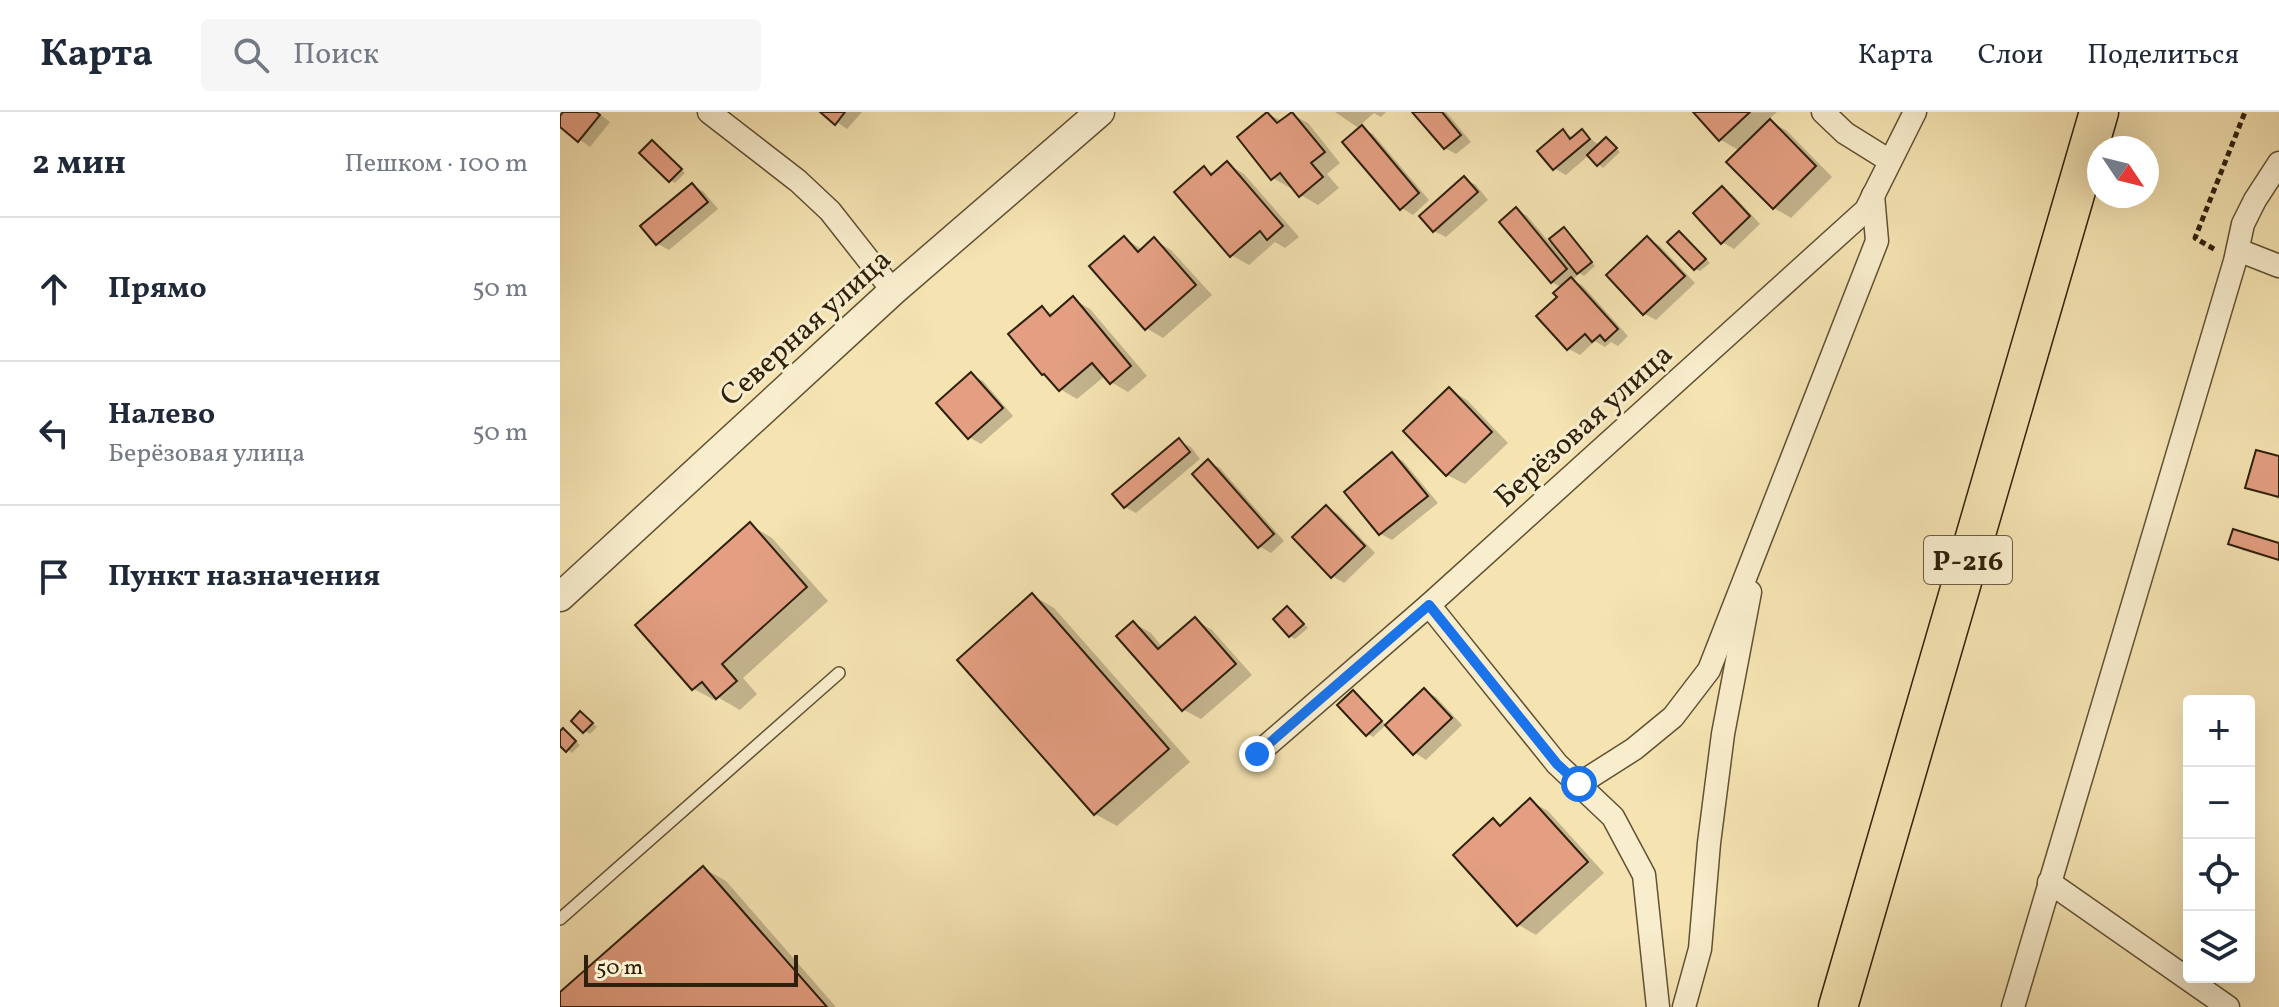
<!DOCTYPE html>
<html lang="ru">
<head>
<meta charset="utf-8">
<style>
  :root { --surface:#fff; --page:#f6f6f7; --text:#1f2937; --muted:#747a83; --line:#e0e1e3 }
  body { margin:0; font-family:Vollkorn,serif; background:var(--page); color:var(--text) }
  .controls { position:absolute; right:24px; bottom:24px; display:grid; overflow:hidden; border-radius:8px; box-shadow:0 8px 32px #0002 }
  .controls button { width:72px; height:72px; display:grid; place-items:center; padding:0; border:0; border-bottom:2px solid var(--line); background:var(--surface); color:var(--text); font:40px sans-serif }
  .compass { position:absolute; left:1527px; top:24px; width:72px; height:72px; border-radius:50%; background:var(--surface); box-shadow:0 8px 32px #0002; rotate:125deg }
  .scale { position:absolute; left:24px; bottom:20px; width:214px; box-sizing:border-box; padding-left:8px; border:4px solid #2e200a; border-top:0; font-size:22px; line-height:28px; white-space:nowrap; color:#2e200a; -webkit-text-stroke:6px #f8edcd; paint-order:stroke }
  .stop { position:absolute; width:24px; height:24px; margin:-18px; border:6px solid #1a73e8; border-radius:50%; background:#fff }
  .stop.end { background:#1a73e8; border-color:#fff; box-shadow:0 2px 8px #0008 }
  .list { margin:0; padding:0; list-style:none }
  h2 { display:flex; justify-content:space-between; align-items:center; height:104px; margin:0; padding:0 32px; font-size:34px }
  h2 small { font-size:26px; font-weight:400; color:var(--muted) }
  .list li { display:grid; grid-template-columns:52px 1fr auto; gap:24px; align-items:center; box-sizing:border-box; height:144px; padding:0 32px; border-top:2px solid var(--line) }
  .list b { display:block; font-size:30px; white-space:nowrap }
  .list p { margin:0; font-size:26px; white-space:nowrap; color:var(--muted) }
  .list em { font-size:26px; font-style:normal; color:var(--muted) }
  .icon { flex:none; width:44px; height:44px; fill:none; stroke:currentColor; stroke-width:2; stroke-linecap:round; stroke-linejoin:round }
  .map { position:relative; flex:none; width:1719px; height:895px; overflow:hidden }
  header { display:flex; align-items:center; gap:48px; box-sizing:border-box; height:112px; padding:0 40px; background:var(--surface); border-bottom:2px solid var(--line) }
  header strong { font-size:38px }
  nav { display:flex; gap:44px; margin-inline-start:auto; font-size:28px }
  .search { width:560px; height:72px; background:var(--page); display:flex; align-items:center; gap:20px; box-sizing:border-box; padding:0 28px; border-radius:8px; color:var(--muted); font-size:30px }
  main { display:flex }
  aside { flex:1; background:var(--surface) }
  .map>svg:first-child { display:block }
  .shadow { fill:#0003 }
  .building { fill:#e49f82; stroke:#2e200a; stroke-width:2 }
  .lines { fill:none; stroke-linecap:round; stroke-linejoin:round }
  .service-casing { stroke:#605134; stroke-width:14 }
  .minor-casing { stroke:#605134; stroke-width:25 }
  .tertiary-casing { stroke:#605134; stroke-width:31 }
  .trunk-casing { stroke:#2e200a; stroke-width:41 }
  .path { stroke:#2e200a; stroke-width:5; stroke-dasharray:6 4; stroke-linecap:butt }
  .service { stroke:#f8edcd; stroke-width:11 }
  .minor { stroke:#f8edcd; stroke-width:22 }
  .tertiary { stroke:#f8edcd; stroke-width:28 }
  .trunk { stroke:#f5e3b2; stroke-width:38 }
  .route { stroke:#1a73e8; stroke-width:10 }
  .labels { text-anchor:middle; stroke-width:6; stroke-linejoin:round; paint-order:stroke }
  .shield { fill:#f8edcd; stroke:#6b5e44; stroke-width:2 }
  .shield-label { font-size:28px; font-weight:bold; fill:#2e200a }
  .street-label { font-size:30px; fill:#2e200a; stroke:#f8edcd }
</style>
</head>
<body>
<header>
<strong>Карта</strong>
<div class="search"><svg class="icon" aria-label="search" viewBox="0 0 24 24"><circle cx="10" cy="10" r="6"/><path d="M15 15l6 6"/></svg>Поиск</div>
<nav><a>Карта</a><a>Слои</a><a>Поделиться</a></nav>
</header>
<main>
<aside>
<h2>2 мин<small>Пешком · 100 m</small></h2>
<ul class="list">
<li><svg class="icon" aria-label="ahead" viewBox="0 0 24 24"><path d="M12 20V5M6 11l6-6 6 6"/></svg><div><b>Прямо</b></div><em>50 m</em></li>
<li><svg class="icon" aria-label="left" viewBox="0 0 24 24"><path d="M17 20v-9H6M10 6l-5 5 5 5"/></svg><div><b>Налево</b><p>Берёзовая улица</p></div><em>50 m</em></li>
<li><svg class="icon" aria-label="arrive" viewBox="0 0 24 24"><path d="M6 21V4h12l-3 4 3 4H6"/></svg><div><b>Пункт назначения</b></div></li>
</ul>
</aside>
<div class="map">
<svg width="1719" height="895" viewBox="0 0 1719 895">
  <rect width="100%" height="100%" fill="#f5e3b2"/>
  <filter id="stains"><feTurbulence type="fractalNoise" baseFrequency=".0025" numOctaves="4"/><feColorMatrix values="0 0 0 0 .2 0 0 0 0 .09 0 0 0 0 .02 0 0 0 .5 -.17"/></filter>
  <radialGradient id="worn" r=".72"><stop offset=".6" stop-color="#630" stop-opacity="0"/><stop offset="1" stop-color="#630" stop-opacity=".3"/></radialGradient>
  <!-- shadow -->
  <g class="shadow">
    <path d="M6,0h31l13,10 -20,25 -30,-22v-6z"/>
    <path d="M263,0h39l-15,17z"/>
    <path d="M775,0h51l-5,5 -7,-4 -15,13 14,8 56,66 -16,15 -11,-7 -42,-79z"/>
    <path d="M855,0h31l25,30 -15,12 -11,-6z"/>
    <path d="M1217,0l-9,8 19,11 45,46 -41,41 -17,-10 -34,-57 -19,-11 -26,-27z"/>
    <path d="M708,2l14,7 9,-7 17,9 32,40 -13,11 12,14 -21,17 -17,-10 -8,-9 -3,2 -17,-10z"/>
    <path d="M1003,20l11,6 8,-6 18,14 7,-7 13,13 -17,16 -14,-13 -23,20 -12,-7z"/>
    <path d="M97,33l28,28 -10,10 -5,-3z"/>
    <path d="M667,52l17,10 55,63 -14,11 -10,-6 -26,23 -18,-10 -27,-87 11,6z"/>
    <path d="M905,67l11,6 12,15 -42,37 -12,-6z"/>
    <path d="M132,73l12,7 14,17 -49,41 -11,-6 -15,-18z"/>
    <path d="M1162,76l11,7 27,29 -26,25 -12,-7z"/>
    <path d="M956,98l11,6 22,26 15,-12 5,3 26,33 -11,10 -12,-7 5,7 -4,4 10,6 45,50 -10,10 -7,-4 -6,5 -10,-6 -15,14 -11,-6 -30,-33 21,-19 2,-9 -10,-6z"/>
    <path d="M1120,121l30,30 -10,8 -5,-2z"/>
    <path d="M564,126l19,12 11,-10 17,10 41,45 -49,43 -17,-10z"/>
    <path d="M1087,127l12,6 36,38 -39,37 -11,-6 -36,-39z"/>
    <path d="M513,187l17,10 57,67 -19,16 -17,-10 -5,-7 -29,24 -17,-10 -17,-15 -1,-66 12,7z"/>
    <path d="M411,263l12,6 30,35 -32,28 -12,-7z"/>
    <path d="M890,278l17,10 41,43 -43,41 -18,-9 -41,-44z"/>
    <path d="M619,329l12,6 9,12 -64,54 -11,-6z"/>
    <path d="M832,343l11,6 35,42 -46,37 -11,-6 -34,-42z"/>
    <path d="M1719,346v41l-32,-12z"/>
    <path d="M649,350l11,6 64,73 -13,12 -12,-7z"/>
    <path d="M766,396l12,6 37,39 -31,30 -12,-7z"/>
    <path d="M190,413l22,13 56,63 -85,77 14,16 -17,16 -21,-12 -3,3 -22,-12 -57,-64z"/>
    <path d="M1670,431l49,2v16l-37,-11z"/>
    <path d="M472,483l22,13 136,154 -73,64 -22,-12z"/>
    <path d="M728,496l20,20 -13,11 -5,-3z"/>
    <path d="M635,508l17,10 40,45 -51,44 -17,-9 -50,-87 17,10 12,15z"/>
    <path d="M864,579l12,6 26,28 -36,35 -11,-7z"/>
    <path d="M793,581l33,32 -13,12 -5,-3z"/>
    <path d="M21,601l16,14 -7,7 -5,-3z"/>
    <path d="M0,622h8l12,11 -8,8 -12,-10z"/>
    <path d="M970,689l18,10 56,62 -68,62 -17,-10 -64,-70 38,-35 10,6z"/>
    <path d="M143,756l23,13 110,126h-276v-13z"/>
  </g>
  <!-- building -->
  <g class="building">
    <path d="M3,0h33l4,3 -22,27 -18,-15v-11z"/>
    <path d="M260,0h25l-10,13z"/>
    <path d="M707,0l10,11 15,-11 33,40 -14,11 12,14 -24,20 -19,-24 -9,7 -34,-43z"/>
    <path d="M852,0h30l19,23 -17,14z"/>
    <path d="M1133,0h57l-31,29z"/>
    <path d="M1210,7l46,47 -43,43 -47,-47z"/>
    <path d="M802,13l57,68 -19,17 -58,-68z"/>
    <path d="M1003,17l7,10 12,-10 8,10 -37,31 -16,-19z"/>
    <path d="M1046,25l11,11 -20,18 -10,-11z"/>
    <path d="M92,28l30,29 -13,13 -30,-29z"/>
    <path d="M667,49l56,65 -16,14 -7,-9 -30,26 -56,-65 30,-26 7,9z"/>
    <path d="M904,64l14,16 -45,40 -14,-16z"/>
    <path d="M132,71l16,19 -52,43 -16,-19z"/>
    <path d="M1162,74l28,30 -29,28 -28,-31z"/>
    <path d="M956,95l51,62 -16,14 -52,-61z"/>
    <path d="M1004,115l28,35 -15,12 -28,-35z"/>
    <path d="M1119,119l27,28 -12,11 -27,-28z"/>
    <path d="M564,124l14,16 16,-15 42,48 -51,45 -56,-64z"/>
    <path d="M1087,124l38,40 -42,39 -37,-40z"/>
    <path d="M1011,165l47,52 -13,12 -5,-6 -8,7 -7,-8 -18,16 -31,-34 21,-19 -4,-4z"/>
    <path d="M513,184l58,70 -21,18 -18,-21 -33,28 -15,-17 -2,1 -34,-41 34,-28 8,10z"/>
    <path d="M411,260l32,36 -35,31 -32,-36z"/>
    <path d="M889,275l43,45 -46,44 -43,-45z"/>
    <path d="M619,326l11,14 -66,56 -12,-14z"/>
    <path d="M1696,338l23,6v41l-34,-9z"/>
    <path d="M832,340l36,44 -49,39 -35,-43z"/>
    <path d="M648,347l66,75 -16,14 -66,-74z"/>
    <path d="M766,393l39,41 -34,32 -39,-41z"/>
    <path d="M190,410l57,65 -85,77 15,17 -21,18 -14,-17 -10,8 -57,-65z"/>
    <path d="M1673,417l46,14v17l-51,-16z"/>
    <path d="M472,481l137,156 -75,66 -137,-155z"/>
    <path d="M727,494l17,18 -15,13 -16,-18z"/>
    <path d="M635,505l41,47 -54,47 -66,-75 17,-15 25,28z"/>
    <path d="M864,576l28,30 -39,37 -28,-30z"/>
    <path d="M793,578l29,31 -16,15 -29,-31z"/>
    <path d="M20,599l13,12 -10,10 -12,-12z"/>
    <path d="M3,616l13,13 -10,11 -6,-6v-15z"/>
    <path d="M970,686l58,64 -71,64 -64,-71 40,-37 7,8z"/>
    <path d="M143,754l124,141h-267v-15z"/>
  </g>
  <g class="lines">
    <defs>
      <path id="service" d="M0,807l279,-246"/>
      <g id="minor">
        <path d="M149,0l89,69 32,30 63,80"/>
        <path d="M1263,0l22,21 45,28"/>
        <path d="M1678,138l41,16"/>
        <path d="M869,493l128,159 56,53 31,58 14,132"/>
        <path d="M697,642l172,-149 437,-395 49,-98"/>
        <path d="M1019,672l55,-35 39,-32 36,-47 168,-429 -4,-46"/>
        <path d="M1489,770l179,125"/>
        <path d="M1124,895l16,-58 9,-106 14,-109 27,-142"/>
        <path d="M1453,895l222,-746 8,-37 12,-24 24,-37"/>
      </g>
      <path id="tertiary" d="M0,485l333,-306 207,-179"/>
      <path id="trunk" d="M1278,895l261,-895"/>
    </defs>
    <!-- service casing -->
    <use href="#service" class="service-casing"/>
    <!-- minor casing -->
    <use href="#minor" class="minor-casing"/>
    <!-- tertiary casing -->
    <use href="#tertiary" class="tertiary-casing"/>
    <!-- trunk casing -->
    <use href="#trunk" class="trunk-casing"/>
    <!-- path -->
    <path class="path" d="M1654,137l-19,-11 50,-126"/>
    <!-- service -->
    <use href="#service" class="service"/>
    <!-- minor -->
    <use href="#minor" class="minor"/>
    <!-- tertiary -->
    <use href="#tertiary" class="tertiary"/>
    <!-- trunk -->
    <use href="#trunk" class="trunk"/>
  </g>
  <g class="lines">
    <!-- route -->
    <path class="route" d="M697,642l172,-149 128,159 22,20"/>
  </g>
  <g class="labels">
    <!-- shield labels -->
    <rect class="shield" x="1364" y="424" width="88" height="48" rx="6"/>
    <g class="shield-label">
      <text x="1408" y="458">Р-216</text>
    </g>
    <!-- street labels -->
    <g class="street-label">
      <text transform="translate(245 215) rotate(-42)" y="10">Северная улица</text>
      <text transform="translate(1023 313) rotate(-42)" y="10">Берёзовая улица</text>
    </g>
  </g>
  <rect width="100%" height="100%" filter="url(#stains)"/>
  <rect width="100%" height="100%" fill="url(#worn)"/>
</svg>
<div class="controls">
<button>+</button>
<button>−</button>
<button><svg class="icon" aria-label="locate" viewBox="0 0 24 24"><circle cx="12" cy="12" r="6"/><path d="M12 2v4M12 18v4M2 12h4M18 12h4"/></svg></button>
<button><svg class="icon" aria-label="layers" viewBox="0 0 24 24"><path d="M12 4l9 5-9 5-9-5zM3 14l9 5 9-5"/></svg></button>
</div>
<svg class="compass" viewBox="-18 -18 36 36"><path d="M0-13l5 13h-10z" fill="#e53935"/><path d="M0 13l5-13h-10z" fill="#747a83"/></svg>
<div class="scale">50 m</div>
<div class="stop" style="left:1019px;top:672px"></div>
<div class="stop end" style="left:697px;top:642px"></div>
</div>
</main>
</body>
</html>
